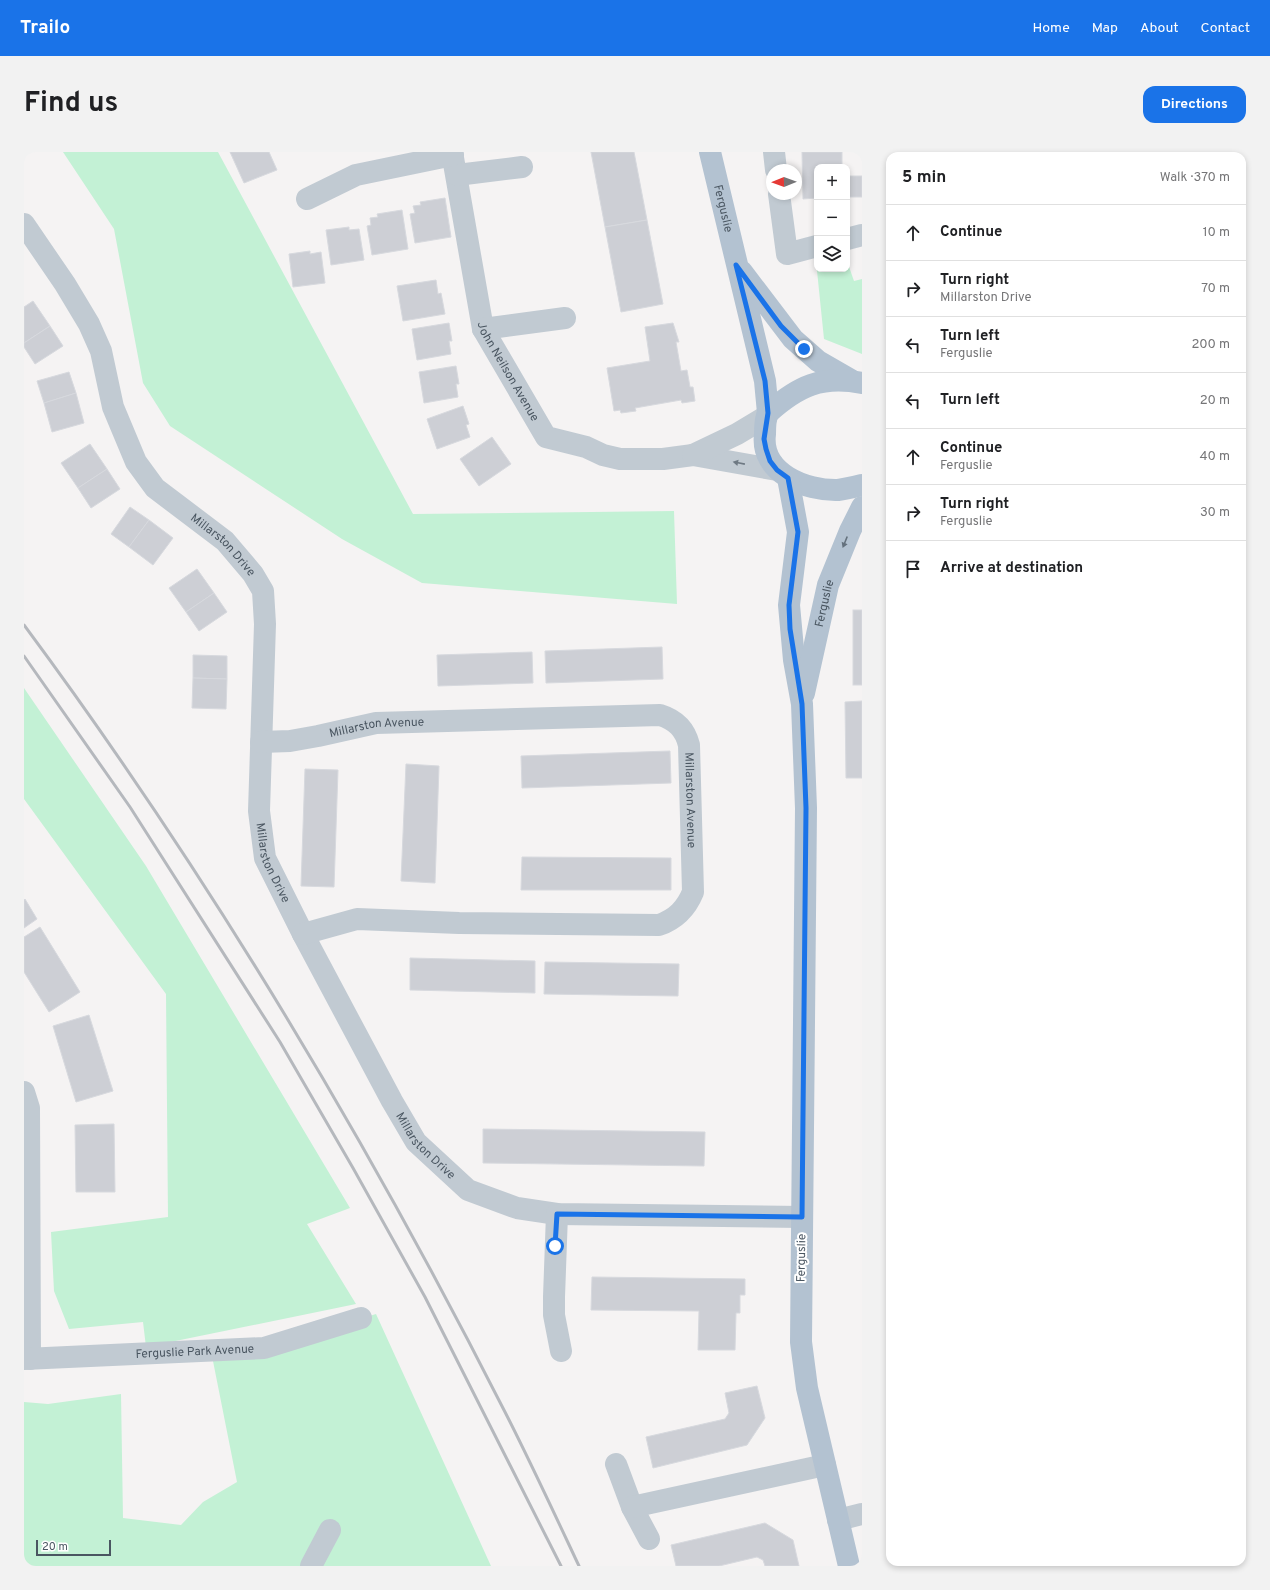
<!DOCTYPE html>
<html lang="en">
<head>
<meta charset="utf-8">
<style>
  :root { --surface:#fff; --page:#f2f2f2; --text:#202124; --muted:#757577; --line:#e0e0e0; --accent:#1a73e8 }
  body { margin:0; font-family:Overpass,sans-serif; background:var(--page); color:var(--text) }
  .controls { position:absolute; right:12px; top:12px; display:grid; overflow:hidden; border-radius:8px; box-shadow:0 2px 6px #0003 }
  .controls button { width:36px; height:36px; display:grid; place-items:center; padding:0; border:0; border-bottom:1px solid var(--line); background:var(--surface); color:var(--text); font:20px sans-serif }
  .compass { position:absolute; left:742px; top:12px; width:36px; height:36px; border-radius:50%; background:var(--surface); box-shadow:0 2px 6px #0003; rotate:269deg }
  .scale { position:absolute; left:12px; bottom:10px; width:75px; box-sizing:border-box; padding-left:4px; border:2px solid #4a5661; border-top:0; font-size:11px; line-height:14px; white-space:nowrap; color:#4a5661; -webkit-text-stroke:3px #fff; paint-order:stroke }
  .stop { position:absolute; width:12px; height:12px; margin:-9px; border:3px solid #1a73e8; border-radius:50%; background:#fff }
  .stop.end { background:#1a73e8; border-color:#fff; box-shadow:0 1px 4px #0008 }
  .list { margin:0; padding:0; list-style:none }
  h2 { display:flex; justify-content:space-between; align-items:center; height:52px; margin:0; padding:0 16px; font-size:17px }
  h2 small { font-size:13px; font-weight:400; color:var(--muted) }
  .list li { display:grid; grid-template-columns:26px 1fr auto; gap:12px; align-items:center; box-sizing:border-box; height:56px; padding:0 16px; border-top:1px solid var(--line) }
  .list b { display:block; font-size:15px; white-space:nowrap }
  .list p { margin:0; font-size:13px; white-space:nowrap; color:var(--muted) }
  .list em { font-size:13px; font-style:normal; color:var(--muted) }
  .icon { flex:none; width:22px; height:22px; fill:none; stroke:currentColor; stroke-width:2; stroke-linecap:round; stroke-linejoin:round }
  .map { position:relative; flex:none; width:838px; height:1414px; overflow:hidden; border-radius:12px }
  header { display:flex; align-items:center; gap:24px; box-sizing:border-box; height:56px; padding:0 20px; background:var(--accent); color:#fff }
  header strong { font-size:19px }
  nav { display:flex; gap:22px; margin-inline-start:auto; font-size:14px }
  .intro { display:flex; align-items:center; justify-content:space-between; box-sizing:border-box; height:96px; padding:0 24px }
  h1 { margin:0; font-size:28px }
  .button { padding:10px 18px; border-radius:12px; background:var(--accent); color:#fff; font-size:14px; font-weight:700 }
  main { display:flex; gap:24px; padding:0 24px }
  aside { flex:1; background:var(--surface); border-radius:12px; box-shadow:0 2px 6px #0003 }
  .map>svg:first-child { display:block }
  .green { fill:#c3f1d5 }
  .building { fill:#cdcfd5; stroke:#d7d9de }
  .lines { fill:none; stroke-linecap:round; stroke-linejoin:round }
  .minor { stroke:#c1cad2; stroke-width:22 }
  .major { stroke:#b3c2d1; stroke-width:22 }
  .rail { stroke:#b5b8bd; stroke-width:3 }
  .oneway { fill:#6e7983 }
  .oneway2 { fill:#64717d }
  .route { stroke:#1a73e8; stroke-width:5 }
  .labels { text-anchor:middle; stroke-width:4; stroke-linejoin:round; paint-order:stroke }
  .street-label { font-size:12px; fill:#4a5661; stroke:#fff }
</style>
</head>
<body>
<header>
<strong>Trailo</strong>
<nav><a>Home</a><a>Map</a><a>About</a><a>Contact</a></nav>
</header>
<div class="intro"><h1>Find us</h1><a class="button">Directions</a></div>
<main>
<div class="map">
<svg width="838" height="1414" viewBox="0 0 838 1414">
  <rect width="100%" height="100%" fill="#f5f3f3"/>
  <!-- green -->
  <g class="green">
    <path d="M39,0h155l195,362 261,-3 3,93 -255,-21 -80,-44 -172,-113 -27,-43 -29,-154z"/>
    <path d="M792,109l1,8h30v-8l7,20 8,-2v75l-38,-15z"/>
    <path d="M0,536l122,178 204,342 -43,16 49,80 -210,43 -3,-25 -74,7 -15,-38 -3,-59 117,-15 -2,-223 -142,-195z"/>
    <path d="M352,1162l115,252h-467v-164l24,2 73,-10 2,124 58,7 22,-23 34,-20 -26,-131 53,-3z"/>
  </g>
  <!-- building -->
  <g class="building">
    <path d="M206,0h39l8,18 -33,13z"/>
    <path d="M567,0h43l13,68 -42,7z"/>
    <path d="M778,0h40v15h-25v31l-14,1z"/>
    <rect x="823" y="24" width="15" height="21"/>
    <path d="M421,46l6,39 -36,6 -5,-29 5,-1 -2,-7 8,-1 -1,-3z"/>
    <path d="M378,58l6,39 -36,6 -5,-29 4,-1 -1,-7 8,-1 -1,-3z"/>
    <path d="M623,68l16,84 -42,8 -16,-85z"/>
    <path d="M325,75v3l10,-1 5,31 -33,5 -5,-35z"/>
    <path d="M286,99v3l11,-2 4,31 -32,4 -4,-33z"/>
    <path d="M412,128l2,14 3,-1 4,21 -42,7 -6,-35z"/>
    <path d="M9,149l17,25 -26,17v-36z"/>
    <path d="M425,171l3,18h-3l2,13 -34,6 -5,-31z"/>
    <path d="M649,171l6,19h-3l5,29 6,-1 3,17h3l2,14 -13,2 -1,-3 -46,8 1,3 -15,2 -1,-3 -6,1 -7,-43 43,-7 -5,-34z"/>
    <path d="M26,174l13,20 -28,18 -11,-17v-4z"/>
    <path d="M432,214l3,18h-3l2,13 -34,6 -5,-31z"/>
    <path d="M45,220l7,21 -32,10 -7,-22z"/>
    <path d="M52,241l8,30 -32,9 -8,-29z"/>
    <path d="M439,254l6,18 -3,1 4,12 -33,12 -10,-30z"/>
    <path d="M468,285l19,27 -32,22 -19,-27z"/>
    <path d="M66,292l17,25 -29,19 -17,-25z"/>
    <path d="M83,317l13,20 -29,19 -13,-20z"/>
    <path d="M106,355l19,13 -20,27 -18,-13z"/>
    <path d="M125,368l24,18 -20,27 -24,-18z"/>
    <path d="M173,417l17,24 -28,19 -17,-24z"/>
    <path d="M190,441l13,19 -28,19 -13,-19z"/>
    <rect x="829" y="458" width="9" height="75"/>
    <path d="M638,495l1,32 -117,4 -1,-32z"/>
    <path d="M508,500l1,31 -95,3 -1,-31z"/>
    <path d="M169,503l34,1v23l-34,-1z"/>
    <path d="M169,526l34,1 -1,30 -34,-1z"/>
    <path d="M838,549v77h-16l-1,-76z"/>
    <path d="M646,599l1,32 -149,5 -1,-32z"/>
    <path d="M382,612l33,2 -4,117 -34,-2z"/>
    <path d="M281,617l33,1 -4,117 -33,-1z"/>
    <path d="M498,705l149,1v32h-150z"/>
    <path d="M1,747l12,20 -13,9v-28z"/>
    <path d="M16,775l40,65 -31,20 -25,-40v-35z"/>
    <path d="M386,806l125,3v32l-125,-3z"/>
    <path d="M521,810l134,2 -1,32 -134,-2z"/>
    <path d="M65,863l24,76 -37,11 -23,-76z"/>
    <path d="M90,972l1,68h-39l-1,-67z"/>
    <path d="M459,977l222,3 -1,34 -221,-3z"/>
    <path d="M568,1125l153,2v16h-5v18h-4l-1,37h-37l1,-39 -108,-1z"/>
    <path d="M733,1234l8,32 -18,27 -94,23 -7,-31 79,-18 4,-6 -4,-20z"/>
    <path d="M741,1371l28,17 6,26h-34l-2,-6 -6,-3 -38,9h-43l-5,-21z"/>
  </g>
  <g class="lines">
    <!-- minor -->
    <g class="minor">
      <path id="s1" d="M428,0l31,177 63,108 40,10 17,8 17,4h43l30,-4 84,15"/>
      <path d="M750,0l2,18"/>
      <path d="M433,23l65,-8"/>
      <path d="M755,42l8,60 30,-8"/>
      <path d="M283,47l49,-24 97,-20"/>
      <path id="s2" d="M0,72l41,60 24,40 12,27 12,56 23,55 19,26 70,53 28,33 10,17 2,33 -6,187 6,47 38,76 89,167 24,41 52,48 49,18 40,6 245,3"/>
      <path d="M823,87l15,-4"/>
      <path d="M459,177l82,-11"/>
      <path d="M669,303l44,-21 30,-18"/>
      <path id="s3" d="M237,590l29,-1 28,-5 58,-13 284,-8c16,5 25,14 29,30l4,147c-7,17 -17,27 -34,33l-200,-2 -102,-4 -54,15"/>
      <path d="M0,940l5,16 1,251"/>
      <path d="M533,1062l-3,83v18l7,36"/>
      <path id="s4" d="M0,1207l240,-11 97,-30"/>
      <path d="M592,1312l16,43 17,32"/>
      <path d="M608,1355l193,-42"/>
      <path d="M814,1368l24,-6"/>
      <path d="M287,1414l19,-36"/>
    </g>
    <!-- major -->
    <g class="major">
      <path id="s5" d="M686,0l55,229 3,32"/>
      <path d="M718,120l51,67 25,22 33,19"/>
      <path d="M838,231c-40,-8 -64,3 -94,30 -3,6 -3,14 -3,21 -5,39 41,57 73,56 8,-1 16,-3 24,-5"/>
      <path d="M764,326l10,54 -9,73 5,55 8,44 4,104 -5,534 6,46 42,178"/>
      <path id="s6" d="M780,541l24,-108 22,-54 12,-24"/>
    </g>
    <!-- rail -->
    <g class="rail">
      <path d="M0,473c183,247 342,513 481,787 26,51 50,103 74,154"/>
      <path d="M0,504l106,151 150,235 73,126 72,129 136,269"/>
    </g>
  </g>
  <!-- one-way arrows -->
  <defs><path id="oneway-solid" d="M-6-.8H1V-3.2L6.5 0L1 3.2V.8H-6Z"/></defs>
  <use class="oneway" href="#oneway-solid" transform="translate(715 311) rotate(-169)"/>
  <use class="oneway2" href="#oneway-solid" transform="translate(821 390) rotate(112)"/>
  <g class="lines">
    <!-- route -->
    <path class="route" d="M531,1094l2,-32 245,3 4,-409 -4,-104 -12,-75 -1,-24 9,-73 -10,-54 -11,-8 -7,-9 -4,-12 -2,-10 4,-26 -3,-32 -29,-116 45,61 23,23"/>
  </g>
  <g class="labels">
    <!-- street labels -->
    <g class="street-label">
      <text dy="4" stroke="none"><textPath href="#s5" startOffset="58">Ferguslie</textPath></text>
      <text dy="4" stroke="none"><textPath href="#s1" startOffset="229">John Neilson Avenue</textPath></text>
      <text dy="4" stroke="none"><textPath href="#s2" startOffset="387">Millarston Drive</textPath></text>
      <text dy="4" stroke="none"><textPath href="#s6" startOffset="92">Ferguslie</textPath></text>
      <text dy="4" stroke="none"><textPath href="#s3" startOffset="117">Millarston Avenue</textPath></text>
      <text dy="4" stroke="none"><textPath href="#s3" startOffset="500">Millarston Avenue</textPath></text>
      <text dy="4" stroke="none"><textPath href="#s2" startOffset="723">Millarston Drive</textPath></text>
      <text dy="4" stroke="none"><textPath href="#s2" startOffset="1047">Millarston Drive</textPath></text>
      <text transform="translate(777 1106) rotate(-89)" y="4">Ferguslie</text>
      <text dy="4" stroke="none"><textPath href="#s4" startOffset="171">Ferguslie Park Avenue</textPath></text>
    </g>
  </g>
</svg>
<div class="controls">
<button>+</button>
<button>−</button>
<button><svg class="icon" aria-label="layers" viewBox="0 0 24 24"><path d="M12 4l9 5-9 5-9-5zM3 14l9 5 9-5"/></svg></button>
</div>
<svg class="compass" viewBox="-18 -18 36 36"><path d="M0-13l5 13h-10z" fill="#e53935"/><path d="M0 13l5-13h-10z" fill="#757577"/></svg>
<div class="scale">20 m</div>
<div class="stop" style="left:531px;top:1094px"></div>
<div class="stop end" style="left:780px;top:197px"></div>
</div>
<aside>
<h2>5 min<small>Walk · 370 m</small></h2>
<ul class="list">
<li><svg class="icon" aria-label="ahead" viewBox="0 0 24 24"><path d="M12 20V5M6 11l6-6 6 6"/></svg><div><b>Continue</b></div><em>10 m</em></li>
<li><svg class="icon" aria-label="right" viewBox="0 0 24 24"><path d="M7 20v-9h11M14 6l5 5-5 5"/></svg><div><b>Turn right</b><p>Millarston Drive</p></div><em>70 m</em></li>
<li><svg class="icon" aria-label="left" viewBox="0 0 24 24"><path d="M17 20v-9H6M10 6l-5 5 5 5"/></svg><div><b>Turn left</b><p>Ferguslie</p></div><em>200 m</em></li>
<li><svg class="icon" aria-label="left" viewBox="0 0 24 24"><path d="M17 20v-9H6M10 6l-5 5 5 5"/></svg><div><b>Turn left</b></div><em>20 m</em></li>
<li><svg class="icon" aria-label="ahead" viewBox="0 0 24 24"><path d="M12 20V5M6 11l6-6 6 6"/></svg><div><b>Continue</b><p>Ferguslie</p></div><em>40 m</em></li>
<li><svg class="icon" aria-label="right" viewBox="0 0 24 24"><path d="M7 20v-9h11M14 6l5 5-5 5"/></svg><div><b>Turn right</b><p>Ferguslie</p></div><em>30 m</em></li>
<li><svg class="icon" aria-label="arrive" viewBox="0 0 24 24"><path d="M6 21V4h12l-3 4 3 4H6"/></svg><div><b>Arrive at destination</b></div></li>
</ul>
</aside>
</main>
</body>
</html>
